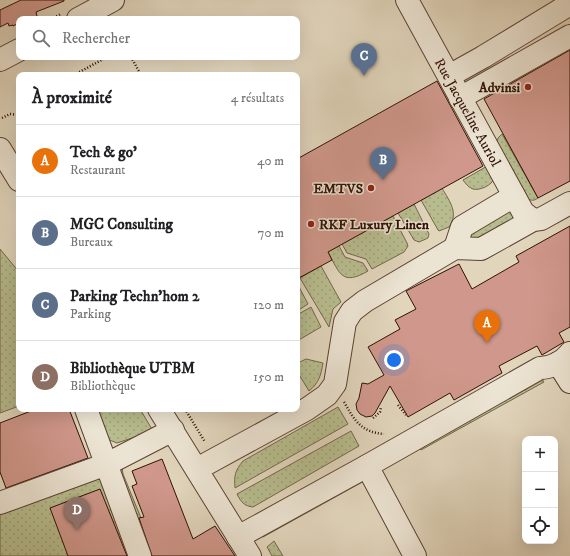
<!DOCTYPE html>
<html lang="fr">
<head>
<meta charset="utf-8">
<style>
  :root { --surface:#fff; --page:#f6f6f6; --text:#202124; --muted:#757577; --line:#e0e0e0; --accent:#0b8043 }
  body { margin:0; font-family:"IM FELL DW Pica",serif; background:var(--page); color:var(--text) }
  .controls { position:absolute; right:12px; bottom:12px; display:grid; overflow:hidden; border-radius:8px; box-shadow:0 4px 16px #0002 }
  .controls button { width:36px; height:36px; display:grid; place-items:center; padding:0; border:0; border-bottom:1px solid var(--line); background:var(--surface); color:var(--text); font:20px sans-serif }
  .you { position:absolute; left:394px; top:360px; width:14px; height:14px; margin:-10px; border:3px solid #fff; border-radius:50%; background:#1a73e8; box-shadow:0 0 0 6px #1a73e833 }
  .badge { display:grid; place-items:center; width:26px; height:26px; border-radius:50%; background:var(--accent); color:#fff; font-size:13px; font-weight:700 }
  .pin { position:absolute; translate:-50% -33px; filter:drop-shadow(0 1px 2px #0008) }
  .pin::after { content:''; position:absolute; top:21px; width:14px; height:12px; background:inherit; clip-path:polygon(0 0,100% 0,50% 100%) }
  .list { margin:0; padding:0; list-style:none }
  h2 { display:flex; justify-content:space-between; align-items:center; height:52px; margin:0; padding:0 16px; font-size:17px }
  h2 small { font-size:13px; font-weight:400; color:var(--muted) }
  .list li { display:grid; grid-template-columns:26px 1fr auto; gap:12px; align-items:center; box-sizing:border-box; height:72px; padding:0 16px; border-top:1px solid var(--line) }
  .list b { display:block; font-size:15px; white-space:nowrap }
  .list p { margin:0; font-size:13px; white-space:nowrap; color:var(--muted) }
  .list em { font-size:13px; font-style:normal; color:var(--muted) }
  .icon { flex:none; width:22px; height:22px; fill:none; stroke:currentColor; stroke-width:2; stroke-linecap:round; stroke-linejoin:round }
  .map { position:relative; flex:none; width:570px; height:556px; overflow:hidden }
  .search { position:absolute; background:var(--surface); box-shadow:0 4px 16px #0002; left:16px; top:16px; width:284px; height:44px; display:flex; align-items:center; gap:10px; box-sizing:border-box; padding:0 14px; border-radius:8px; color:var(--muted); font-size:15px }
  .panel { position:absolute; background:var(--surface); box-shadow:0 4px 16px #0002; left:16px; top:72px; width:284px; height:340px; border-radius:8px }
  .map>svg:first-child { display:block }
  .grass { fill:url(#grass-dots); stroke:#74664a }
  .building { fill:#d0988c; stroke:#311105 }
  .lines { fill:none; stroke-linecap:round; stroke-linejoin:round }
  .minor-casing { stroke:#5d4233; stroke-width:24 }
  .path { stroke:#311105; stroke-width:2.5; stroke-dasharray:1 2; stroke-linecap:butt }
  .minor { stroke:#ece4d3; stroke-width:22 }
  .poi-dot { fill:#8f2418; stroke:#ece4d3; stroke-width:1.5 }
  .labels { text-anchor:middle; stroke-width:3; stroke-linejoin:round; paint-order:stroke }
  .poi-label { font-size:14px; font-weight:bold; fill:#311105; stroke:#ece4d3; text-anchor:end }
  .street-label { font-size:14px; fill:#311105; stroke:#ece4d3 }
</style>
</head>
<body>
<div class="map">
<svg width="570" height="556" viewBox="0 0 570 556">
  <defs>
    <pattern id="grass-dots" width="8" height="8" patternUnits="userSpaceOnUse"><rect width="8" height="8" fill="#b7bc8e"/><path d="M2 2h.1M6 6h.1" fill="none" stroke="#9ea179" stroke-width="1.8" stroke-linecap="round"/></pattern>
  </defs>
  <rect width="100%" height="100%" fill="#e1d5bc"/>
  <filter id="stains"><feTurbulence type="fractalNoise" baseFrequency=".005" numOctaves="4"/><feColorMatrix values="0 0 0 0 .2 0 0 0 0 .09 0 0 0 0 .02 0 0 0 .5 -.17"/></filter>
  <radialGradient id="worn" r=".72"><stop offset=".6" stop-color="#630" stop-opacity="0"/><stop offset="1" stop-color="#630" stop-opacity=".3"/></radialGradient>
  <!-- grass -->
  <g class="grass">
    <path d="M502,134l36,64c-4,3 -7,3 -11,0l-30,-55 1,-5z"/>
    <path d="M489,165c2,4 5,9 5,13 -1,7 -15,13 -21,11 -5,-2 -7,-5 -10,-9z"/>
    <path d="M442,188c8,14 17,25 7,39l-10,4 -1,-1 -17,-30z"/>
    <path d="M414,204l15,30 -1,4 -9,4 -5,-2 -16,-27z"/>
    <path d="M507,208l10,9 -39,26 -8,-3 -2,-9z"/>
    <path d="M393,216l14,27 1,3 -4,6 -32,17 -6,-10 -19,-6 -5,-9z"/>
    <path d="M339,246l6,11 18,6 5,8c-26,15 -28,3 -40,-19z"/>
    <path d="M0,249l19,23v134l-19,7z"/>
    <path d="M321,266l20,36 -8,7 -4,18 -29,-49z"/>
    <path d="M297,283l11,21 -11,7z"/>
    <path d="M311,307l10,20 -24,14v-26z"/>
    <path d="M306,359l17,4c-2,12 -4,20 -14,28l-11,-18 -1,-8 1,-2z"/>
    <path d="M541,378l3,4 -123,68 -2,-3z"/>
    <path d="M338,407l10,17 -113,64c-1,-13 0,-17 8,-27z"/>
    <path d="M88,409h52l13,22 -36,12 -10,-4z"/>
    <path d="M351,431l8,15 -106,61c-9,-1 -12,-5 -16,-13z"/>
    <path d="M116,466l6,1 1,7 18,44 -6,2z"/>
    <path d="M100,475l33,81h-133v-48z"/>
    <path d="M364,477l2,3 -103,57 4,-5z"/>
    <path d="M274,541l9,15h-11l-5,-9z"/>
  </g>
  <!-- building -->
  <g class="building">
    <path d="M21,0h43v1l-28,11 1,4 -7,3h-11v4l-6,3v-1l-4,1 -1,-3 -8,4v-17z"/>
    <path d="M570,50v131l-32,17 -54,-99z"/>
    <path d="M437,81l46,85 -155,86 4,8 -35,19v-120z"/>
    <path d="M570,226v101l-11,6 5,9 -22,13 -5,-9 -38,20 3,7 -48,27 -4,-7 -42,24 -18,-31 -15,27 -3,3 -6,1 -6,-3 -3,-4 -1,-6 3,-6 3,-15 6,1 16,-9 -16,-28 32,-18 -5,-9 21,-11 -10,-18 53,-27 13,25 47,-27 -3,-6z"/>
    <path d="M36,409h33l19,49 -82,30 -6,-16v-49z"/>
    <path d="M162,459l31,80 22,-13 20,30h-83l-13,-38 5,-1 -12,-31 5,-2 -5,-13z"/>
    <path d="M100,489l27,67h-59l-18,-48z"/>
  </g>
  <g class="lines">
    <defs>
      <g id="minor">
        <path d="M407,0l116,212 10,8"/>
        <path d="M78,19l35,-19"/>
        <path d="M0,60l19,-10"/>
        <path d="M449,76l34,-19 87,-53"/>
        <path d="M460,98l110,-62"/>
        <path d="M0,149l19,31"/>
        <path d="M455,248l7,-21 52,-31"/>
        <path d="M558,363l12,19"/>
        <path d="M86,409l54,147"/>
        <path d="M159,409l91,147"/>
        <path d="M367,466l48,90"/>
        <path d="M197,469l110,-60 20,-14 8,-11 10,-62 7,-11 13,-10 90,-53 26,1 52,-29 8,-1 29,-16"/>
        <path d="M0,503l107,-39 66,-34"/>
        <path d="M238,537l129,-71 173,-98c11,0 23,-6 30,-15"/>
      </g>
    </defs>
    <!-- minor casing -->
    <use href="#minor" class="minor-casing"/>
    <!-- path -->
    <g class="path">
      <path d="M51,19l10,-5"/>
      <path d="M131,57l10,18"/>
      <path d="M74,75l33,-18"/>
      <path d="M2,118l8,-4 9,1"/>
      <path d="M344,402c11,19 17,30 40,32"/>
      <path d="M398,405l8,10"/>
      <path d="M185,409l20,33"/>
      <path d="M373,418l7,-6 1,-5"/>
    </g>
    <!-- minor -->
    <use href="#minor" class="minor"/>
  </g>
  <!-- markers -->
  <g class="poi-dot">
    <circle cx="528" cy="87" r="4"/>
    <circle cx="371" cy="188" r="4"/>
    <circle cx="311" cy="224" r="4"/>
  </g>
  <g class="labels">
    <!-- poi labels -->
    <g class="poi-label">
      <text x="520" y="92">Advinsi</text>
      <text x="363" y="193">EMTVS</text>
      <text x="319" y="229" text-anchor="start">RKF Luxury Linen</text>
    </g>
    <!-- street labels -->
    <g class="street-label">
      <text transform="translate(468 112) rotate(61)" y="5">Rue Jacqueline Auriol</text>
    </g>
  </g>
  <rect width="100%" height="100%" filter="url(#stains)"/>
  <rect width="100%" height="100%" fill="url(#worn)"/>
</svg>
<div class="controls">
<button>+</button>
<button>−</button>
<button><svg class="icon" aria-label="locate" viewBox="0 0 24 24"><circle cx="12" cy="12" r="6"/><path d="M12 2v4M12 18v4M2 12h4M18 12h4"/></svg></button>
</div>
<div class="you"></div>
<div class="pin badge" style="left:487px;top:343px;background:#e8710a">A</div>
<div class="pin badge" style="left:383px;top:180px;background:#5c6f8a">B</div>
<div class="pin badge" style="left:364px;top:76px;background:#5c6f8a">C</div>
<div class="pin badge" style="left:77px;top:530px;background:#8d6e63">D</div>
<div class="search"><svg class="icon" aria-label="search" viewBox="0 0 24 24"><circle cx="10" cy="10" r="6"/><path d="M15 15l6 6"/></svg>Rechercher</div>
<section class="panel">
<h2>À proximité<small>4 résultats</small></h2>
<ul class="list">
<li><span class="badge" style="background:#e8710a">A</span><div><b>Tech &amp; go'</b><p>Restaurant</p></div><em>40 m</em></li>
<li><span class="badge" style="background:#5c6f8a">B</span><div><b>MGC Consulting</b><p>Bureaux</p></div><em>70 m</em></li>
<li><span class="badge" style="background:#5c6f8a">C</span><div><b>Parking Techn'hom 2</b><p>Parking</p></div><em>120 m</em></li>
<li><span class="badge" style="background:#8d6e63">D</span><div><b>Bibliothèque UTBM</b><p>Bibliothèque</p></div><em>150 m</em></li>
</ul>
</section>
</div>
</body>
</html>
